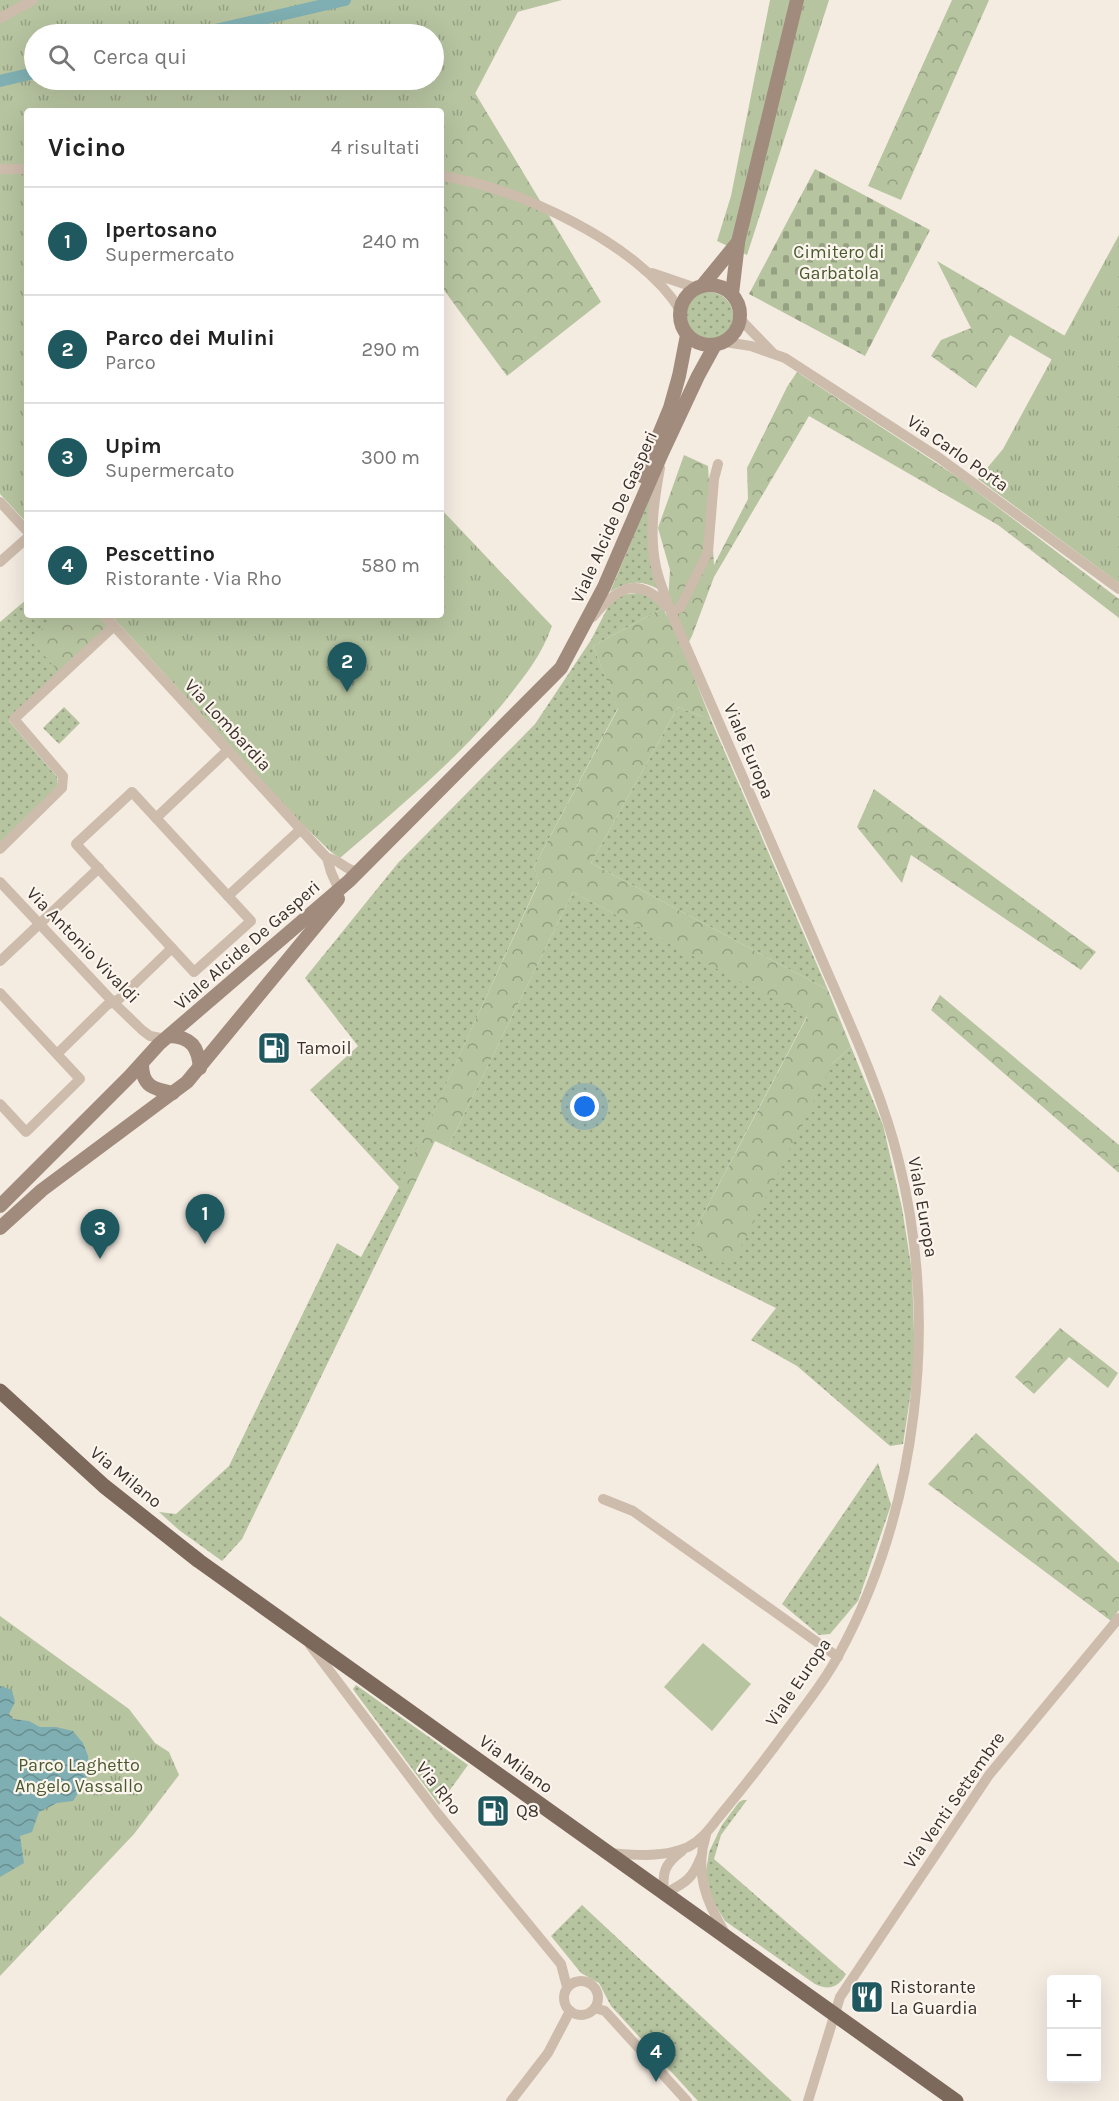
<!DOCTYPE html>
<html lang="it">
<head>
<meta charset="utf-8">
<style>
  :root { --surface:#fff; --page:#f6f6f6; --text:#222; --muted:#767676; --line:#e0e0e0; --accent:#1f585e }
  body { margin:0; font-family:Karla,sans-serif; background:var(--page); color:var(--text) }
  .controls { position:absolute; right:18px; bottom:18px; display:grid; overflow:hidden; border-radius:6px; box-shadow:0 6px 24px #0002 }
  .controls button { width:54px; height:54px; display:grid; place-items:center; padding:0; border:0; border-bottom:2px solid var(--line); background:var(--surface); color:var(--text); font:30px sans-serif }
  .you { position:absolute; left:585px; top:1107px; width:21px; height:21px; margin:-15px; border:4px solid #fff; border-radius:50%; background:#1a73e8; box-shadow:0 0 0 9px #1a73e833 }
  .badge { display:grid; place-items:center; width:39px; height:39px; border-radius:50%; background:var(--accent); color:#fff; font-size:20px; font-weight:700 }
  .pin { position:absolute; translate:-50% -50px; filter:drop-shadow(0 2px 3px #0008) }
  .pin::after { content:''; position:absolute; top:32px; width:21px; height:18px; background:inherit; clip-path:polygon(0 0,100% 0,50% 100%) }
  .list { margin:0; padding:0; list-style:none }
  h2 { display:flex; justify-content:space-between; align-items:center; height:78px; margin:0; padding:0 24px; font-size:26px }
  h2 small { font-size:20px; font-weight:400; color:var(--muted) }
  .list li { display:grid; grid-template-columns:39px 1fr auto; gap:18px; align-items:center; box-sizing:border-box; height:108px; padding:0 24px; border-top:2px solid var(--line) }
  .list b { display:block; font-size:22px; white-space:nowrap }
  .list p { margin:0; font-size:20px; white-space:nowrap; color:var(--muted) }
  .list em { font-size:20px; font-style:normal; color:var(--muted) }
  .icon { flex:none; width:33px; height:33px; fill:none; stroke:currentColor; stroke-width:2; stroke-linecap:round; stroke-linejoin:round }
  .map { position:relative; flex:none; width:1119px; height:2101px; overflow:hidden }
  .search { position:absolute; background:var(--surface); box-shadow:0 6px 24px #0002; left:24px; top:24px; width:420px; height:66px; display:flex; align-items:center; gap:15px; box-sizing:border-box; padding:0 21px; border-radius:33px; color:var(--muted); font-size:22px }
  .panel { position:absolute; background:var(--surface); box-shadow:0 6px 24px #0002; left:24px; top:108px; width:420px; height:510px; border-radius:6px }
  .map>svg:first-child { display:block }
  .grass { fill:url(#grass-dots) }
  .forest { fill:url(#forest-crowns); fill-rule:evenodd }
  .cemetery { fill:url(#cemetery-stones) }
  .park { fill:url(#park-tufts); fill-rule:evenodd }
  .garden { fill:#b7c4a0 }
  .water { fill:url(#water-waves) }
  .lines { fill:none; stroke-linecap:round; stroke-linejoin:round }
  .canal { stroke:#7fafb2; stroke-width:12 }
  .street { stroke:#cdbcac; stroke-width:10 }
  .secondary { stroke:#a18b7d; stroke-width:14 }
  .primary { stroke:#7d685c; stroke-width:15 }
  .labels { text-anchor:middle; stroke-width:4.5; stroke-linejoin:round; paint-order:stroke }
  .park-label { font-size:18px; fill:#495a2e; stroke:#fbf5ee }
  .street-label { font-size:18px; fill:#3b302b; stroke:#fbf5ee }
  .poi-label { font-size:18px; fill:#3b302b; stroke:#fbf5ee; text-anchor:start }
</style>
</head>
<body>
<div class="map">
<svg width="1119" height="2101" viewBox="0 0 1119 2101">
  <defs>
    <pattern id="grass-dots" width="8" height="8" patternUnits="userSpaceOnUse" patternTransform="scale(1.5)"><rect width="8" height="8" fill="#b7c4a0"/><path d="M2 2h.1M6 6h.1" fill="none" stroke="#96a083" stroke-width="1.8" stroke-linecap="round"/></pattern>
    <pattern id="forest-crowns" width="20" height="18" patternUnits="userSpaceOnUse" patternTransform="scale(1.5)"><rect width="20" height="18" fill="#b7c4a0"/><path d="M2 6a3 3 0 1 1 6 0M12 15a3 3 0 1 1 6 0" fill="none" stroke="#96a083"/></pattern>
    <pattern id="cemetery-stones" width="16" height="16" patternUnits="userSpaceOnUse" patternTransform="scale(1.5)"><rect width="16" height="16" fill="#b7c4a0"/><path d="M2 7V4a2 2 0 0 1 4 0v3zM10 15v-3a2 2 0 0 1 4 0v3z" fill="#96a083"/></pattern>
    <pattern id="park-tufts" width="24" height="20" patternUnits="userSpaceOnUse" patternTransform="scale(1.5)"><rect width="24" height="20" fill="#b7c4a0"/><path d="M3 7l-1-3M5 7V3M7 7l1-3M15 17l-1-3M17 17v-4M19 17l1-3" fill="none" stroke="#96a083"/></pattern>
    <pattern id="water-waves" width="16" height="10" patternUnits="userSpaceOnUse" patternTransform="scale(1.5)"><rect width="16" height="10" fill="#7fafb2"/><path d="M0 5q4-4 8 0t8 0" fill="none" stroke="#698f91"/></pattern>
  </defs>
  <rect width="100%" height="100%" fill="#f4ebe1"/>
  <!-- grass -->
  <g class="grass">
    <circle cx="709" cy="316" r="24"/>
    <path d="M650,497l8,92c-18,-10 -32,-7 -48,3z"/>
    <path d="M638,593l8,1 17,14 -70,38 25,62 -84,159 5,14 -139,305 9,10 -167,343 -20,22 -43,-31 -20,-18 17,2 53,-48 108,-223 24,14 38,-70 -89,-97 48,-44 -53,-68 93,-115 137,-139 56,-84 19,-37 10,-8z"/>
    <path d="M27,599v16h21l4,4 8,54 -51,48 48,56 1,9 -58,58v-222z"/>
    <path d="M64,707l16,16 -21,21 -16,-16z"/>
    <path d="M678,707l33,13 117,270 -237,-127z"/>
    <path d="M573,892l234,124 -110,210v22l136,-185 18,-16 32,78 19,83 10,64 3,92 -12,80 -13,2 -93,-80 -46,-26 25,-32 -328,-161z"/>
    <path d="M878,1463l13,42 -33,96 -28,33 -11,1 -37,-31z"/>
    <path d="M356,1685l112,80 -29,40 -84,-113 -2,-3z"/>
    <path d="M743,1800h4l-26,35 -7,24 132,115c-7,13 -17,17 -31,10l-90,-63 -14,-23 -5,-26 3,-20 13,-27 17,-23z"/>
    <path d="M582,1905l210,196h-94l-87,-95 -12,-23 -18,-10 -30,-37z"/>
  </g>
  <!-- forest -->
  <g class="forest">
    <path d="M209,0h353l-123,33 162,269 -94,74 -66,-90v-175h-414l-27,-86zM34,34h400v46h-400z"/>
    <path d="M952,0h37l-88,200 -33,-14z"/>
    <path d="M937,261l181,106 1,32 -109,-64 -34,53 -45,-32 10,-16 30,-12z"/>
    <path d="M797,372l162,106 160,121v19l-121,-93 -189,-109 -95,161 -22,59 -8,15 27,69 -33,-13 -87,156 237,127 23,57 -18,16 -102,204 -34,-19v-22l110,-209 -234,-125 -125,255 -13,-6 -26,55 -10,-9 140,-305 -5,-15 84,-158 -25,-63 70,-38 4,8 3,-46 -12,-42 26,-73 24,11 6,99 34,-66 -1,-31 40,-81z"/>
    <path d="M48,615h51l11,12 -50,46 -30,-33 22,-20z"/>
    <path d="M874,789l222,163 -15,18 -170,-115 -9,28 -45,-56z"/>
    <path d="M940,995l179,150v28l-188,-163z"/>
    <path d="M1060,1328l58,45 -10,15 -39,-31 -35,37 -19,-17z"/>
    <path d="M976,1433l143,130v47l-8,11 -183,-137z"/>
  </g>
  <!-- cemetery -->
  <path class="cemetery" d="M815,169l115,61 -65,126 -116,-62z"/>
  <!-- park -->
  <g class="park">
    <path d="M0,0h524l-70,134 -13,32v-55h-414v412l-27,-29zM34,34h400v46h-400z"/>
    <path d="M770,0h59l-82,255 -30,-14 14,-45z"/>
    <path d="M1119,235v348l-141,-104 25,-30z"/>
    <path d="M441,509l111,117c-10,28 -25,47 -43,70 -48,61 -110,111 -169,162l-9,-6 -34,-33 -186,-204h330z"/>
    <path d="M0,1616l129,93 26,34 14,9 10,23 -45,59 -134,142z"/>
  </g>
  <!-- garden -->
  <path class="garden" d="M703,1643l48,41 -39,47 -48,-44z"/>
  <!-- water -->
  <path class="water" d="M0,1686l12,4 3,12 -6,12 4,5 16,2 11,6h16l17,4 10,12 5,13 1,15 -5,13 -11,17 -16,2 -18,9 -7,20 -12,4 4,27 -24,14z"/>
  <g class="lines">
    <!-- canal -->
    <g class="canal">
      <path d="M198,34l147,-34"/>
      <path d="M0,81l34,-8"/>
    </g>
    <!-- street -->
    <g class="street">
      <path d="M0,18l33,-18"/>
      <path d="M0,169h27"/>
      <path d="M441,176c74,10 199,68 239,134"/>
      <path d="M652,273l44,15"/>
      <path d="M740,319l32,33"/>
      <path d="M725,342l26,4 34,12 153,99 181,132"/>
      <path d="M0,502l27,29"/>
      <path d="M0,562l27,-24"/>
      <path d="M671,612l9,-4 28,-56 6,-73 4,-15"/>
      <path d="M104,615l223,243 4,14 8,18"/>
      <path d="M593,617c23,-29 45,-43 74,-10"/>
      <path d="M132,792l119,129 -57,51 -118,-128z"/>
      <path d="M156,818l72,-68"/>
      <path d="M0,849l62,-61 1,-12 -49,-57 100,-93"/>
      <path d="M327,858c13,1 18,13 31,13"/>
      <path d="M0,882l113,120 29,28 8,6 16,3"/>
      <path d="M228,896l73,-67"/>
      <path d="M0,961l99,-93"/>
      <path d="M0,993l80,86 -54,53 -26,-28"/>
      <path d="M57,1054l50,-49 12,-6 53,-51"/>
      <path d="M603,1499l30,12 205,146"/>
      <path d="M310,1645l128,169 123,150 6,23"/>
      <path d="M706,1835c-12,37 0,66 19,98"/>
      <path d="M682,1851c-18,13 -20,22 -18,43 21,-11 28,-14 37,-37"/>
      <path d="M610,1853c26,2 53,5 78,-6 16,-8 24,-22 35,-35 23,-28 45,-56 66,-85 17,-23 36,-46 49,-71 80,-146 101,-333 61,-494 -18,-75 -55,-150 -85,-221 -48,-110 -95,-219 -143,-329 -5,-15 -12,-30 -15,-45 -7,-32 -2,-67 4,-99"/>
      <circle cx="581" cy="1998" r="17"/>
      <path d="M595,2008l10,3 82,90"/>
      <path d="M511,2101l37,-48 22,-42"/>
      <path d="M808,2101l32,-104 149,-222 130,-157"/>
    </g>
    <!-- secondary -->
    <g class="secondary">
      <circle cx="710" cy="315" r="30"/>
      <path d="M702,286l36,-44 59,-242"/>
      <path d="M732,294l6,-51"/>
      <path d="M642,476l28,-68 9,-32 8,-41"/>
      <path d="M169,1036c23,1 29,11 31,32"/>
      <path d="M142,1064c0,22 11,25 31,29"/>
      <path d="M0,1206l130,-130 29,-32 190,-163 212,-213 43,-81 58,-134 36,-77 17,-31"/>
      <path d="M0,1228l42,-38 145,-108 151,-183"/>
    </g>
    <!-- primary -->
    <path class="primary" d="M0,1391l104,95 95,75 757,540"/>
  </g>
  <!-- icons -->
  <defs>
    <symbol id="fuel-square" viewBox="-11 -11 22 22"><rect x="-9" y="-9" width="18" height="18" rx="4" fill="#1f585e" stroke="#fbf5ee"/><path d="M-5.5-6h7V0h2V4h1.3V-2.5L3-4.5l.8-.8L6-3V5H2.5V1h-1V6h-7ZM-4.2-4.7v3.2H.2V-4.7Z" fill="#fff"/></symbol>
    <symbol id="restaurant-square" viewBox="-11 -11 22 22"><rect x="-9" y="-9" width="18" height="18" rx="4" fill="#1f585e" stroke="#fbf5ee"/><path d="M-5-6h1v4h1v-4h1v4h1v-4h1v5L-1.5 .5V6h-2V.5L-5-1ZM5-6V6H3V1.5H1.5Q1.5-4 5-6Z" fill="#fff"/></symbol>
  </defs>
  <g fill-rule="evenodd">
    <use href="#fuel-square" x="255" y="1029" width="38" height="38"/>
    <use href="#fuel-square" x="474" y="1792" width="38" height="38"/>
    <use href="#restaurant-square" x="848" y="1978" width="38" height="38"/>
  </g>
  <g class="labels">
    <!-- park labels -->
    <g class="park-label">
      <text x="839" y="258">Cimitero di<tspan x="839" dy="21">Garbatola</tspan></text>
      <text x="79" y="1771">Parco Laghetto<tspan x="79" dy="21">Angelo Vassallo</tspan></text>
    </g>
    <!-- street labels -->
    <g class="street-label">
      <text transform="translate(958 453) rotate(35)" y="6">Via Carlo Porta</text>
      <text transform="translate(614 517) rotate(-66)" y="6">Viale Alcide De Gasperi</text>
      <text transform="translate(228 725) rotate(47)" y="6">Via Lombardia</text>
      <text transform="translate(749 751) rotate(67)" y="6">Viale Europa</text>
      <text transform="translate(83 945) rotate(46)" y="6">Via Antonio Vivaldi</text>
      <text transform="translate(247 945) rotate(-41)" y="6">Viale Alcide De Gasperi</text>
      <text transform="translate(923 1207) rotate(80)" y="6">Viale Europa</text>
      <text transform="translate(126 1477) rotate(39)" y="6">Via Milano</text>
      <text transform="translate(798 1682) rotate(-56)" y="6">Viale Europa</text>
      <text transform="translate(516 1764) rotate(36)" y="6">Via Milano</text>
      <text transform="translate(439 1788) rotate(52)" y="6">Via Rho</text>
      <text transform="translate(954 1800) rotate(-55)" y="6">Via Venti Settembre</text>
    </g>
    <!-- poi labels -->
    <g class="poi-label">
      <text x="297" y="1054">Tamoil</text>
      <text x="516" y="1817">Q8</text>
      <text x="890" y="1993">Ristorante<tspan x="890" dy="21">La Guardia</tspan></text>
    </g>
  </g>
</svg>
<div class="controls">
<button>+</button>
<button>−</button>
</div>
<div class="you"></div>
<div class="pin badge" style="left:205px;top:1244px">1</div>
<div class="pin badge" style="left:347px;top:692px">2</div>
<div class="pin badge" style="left:100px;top:1259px">3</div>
<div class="pin badge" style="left:656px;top:2082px">4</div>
<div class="search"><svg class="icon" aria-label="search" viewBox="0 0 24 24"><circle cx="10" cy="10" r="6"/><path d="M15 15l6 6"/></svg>Cerca qui</div>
<section class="panel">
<h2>Vicino<small>4 risultati</small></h2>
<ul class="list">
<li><span class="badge">1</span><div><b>Ipertosano</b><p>Supermercato</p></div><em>240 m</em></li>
<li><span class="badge">2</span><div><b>Parco dei Mulini</b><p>Parco</p></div><em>290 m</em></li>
<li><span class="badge">3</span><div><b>Upim</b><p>Supermercato</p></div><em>300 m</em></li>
<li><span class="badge">4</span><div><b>Pescettino</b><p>Ristorante · Via Rho</p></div><em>580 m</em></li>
</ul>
</section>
</div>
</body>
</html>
